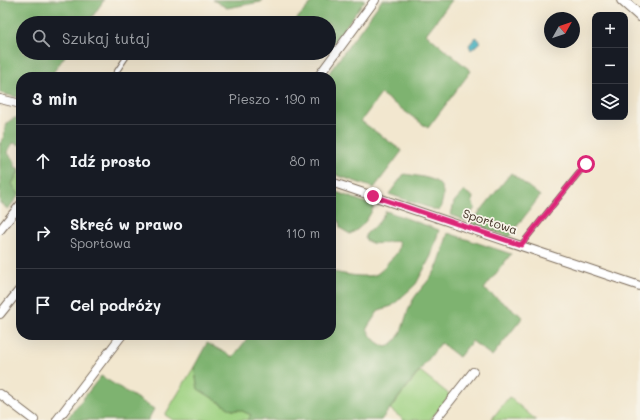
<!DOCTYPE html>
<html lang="pl">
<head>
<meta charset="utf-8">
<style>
  :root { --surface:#171b24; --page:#20242c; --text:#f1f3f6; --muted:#9ea1a6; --line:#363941 }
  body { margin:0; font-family:Mali,sans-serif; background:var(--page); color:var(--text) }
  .controls { position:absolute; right:12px; top:12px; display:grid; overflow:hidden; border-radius:8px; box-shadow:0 4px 16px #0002 }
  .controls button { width:36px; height:36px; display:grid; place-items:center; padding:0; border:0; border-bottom:1px solid var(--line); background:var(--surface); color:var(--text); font:20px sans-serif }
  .compass { position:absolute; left:544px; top:12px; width:36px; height:36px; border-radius:50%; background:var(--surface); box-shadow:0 4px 16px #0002; rotate:50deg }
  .stop { position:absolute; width:12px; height:12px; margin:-9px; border:3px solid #db2777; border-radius:50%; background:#fff }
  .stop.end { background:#db2777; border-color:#fff; box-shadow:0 1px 4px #0008 }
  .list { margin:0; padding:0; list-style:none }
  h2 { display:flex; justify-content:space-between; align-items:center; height:52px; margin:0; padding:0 16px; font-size:17px }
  h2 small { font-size:13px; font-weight:400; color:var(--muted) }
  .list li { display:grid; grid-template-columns:26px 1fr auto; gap:12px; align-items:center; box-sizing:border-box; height:72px; padding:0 16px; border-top:1px solid var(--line) }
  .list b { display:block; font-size:15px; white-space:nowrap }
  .list p { margin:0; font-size:13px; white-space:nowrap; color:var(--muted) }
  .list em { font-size:13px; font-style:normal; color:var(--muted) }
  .icon { flex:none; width:22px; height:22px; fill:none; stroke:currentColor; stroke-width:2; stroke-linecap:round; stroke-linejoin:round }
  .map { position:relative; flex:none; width:640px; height:420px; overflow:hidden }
  .search { position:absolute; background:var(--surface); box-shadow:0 4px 16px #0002; left:16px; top:16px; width:320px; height:44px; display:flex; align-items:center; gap:10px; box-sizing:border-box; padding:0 14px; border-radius:22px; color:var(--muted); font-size:15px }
  .panel { position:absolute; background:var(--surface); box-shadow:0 4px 16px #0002; left:16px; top:72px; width:320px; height:268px; border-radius:16px }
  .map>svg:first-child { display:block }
  .green { fill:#9ed181; stroke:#6c7e50 }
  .forest { fill:#7eb36f; stroke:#5c6e46 }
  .water { fill:#40aebe; stroke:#3e6c6e }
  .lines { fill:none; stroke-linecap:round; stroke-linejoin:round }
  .service-casing { stroke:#7b6c5c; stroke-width:6 }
  .minor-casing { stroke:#7b6c5c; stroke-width:10 }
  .tertiary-casing { stroke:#7b6c5c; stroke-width:12 }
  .service { stroke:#fff; stroke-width:4 }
  .minor { stroke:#fff; stroke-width:8 }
  .tertiary { stroke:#fff; stroke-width:10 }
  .route { stroke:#db2777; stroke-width:5 }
  .labels { text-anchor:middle; stroke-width:3.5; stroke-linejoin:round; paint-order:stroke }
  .street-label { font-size:12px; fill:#3b2a1e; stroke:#f7f3e8 }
</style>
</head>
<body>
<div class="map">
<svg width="640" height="420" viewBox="0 0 640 420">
  <rect width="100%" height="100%" fill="#f7f3e8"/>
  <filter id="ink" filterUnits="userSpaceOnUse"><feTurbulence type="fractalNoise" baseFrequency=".025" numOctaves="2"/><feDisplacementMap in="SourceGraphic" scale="8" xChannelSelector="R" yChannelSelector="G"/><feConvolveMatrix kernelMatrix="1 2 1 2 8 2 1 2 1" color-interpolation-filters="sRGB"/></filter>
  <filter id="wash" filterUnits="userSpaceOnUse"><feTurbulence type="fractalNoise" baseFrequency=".012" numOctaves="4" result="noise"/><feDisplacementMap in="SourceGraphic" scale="16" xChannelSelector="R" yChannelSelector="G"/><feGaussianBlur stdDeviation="0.9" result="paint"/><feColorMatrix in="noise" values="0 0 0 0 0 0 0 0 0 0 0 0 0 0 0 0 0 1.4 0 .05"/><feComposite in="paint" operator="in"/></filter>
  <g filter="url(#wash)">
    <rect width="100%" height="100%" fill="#f2e7cf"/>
    <!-- green -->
    <g class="green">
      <path d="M20,169l1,24 -2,2 -7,-11z"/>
      <path d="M194,367l4,22 34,21h8l11,5 -3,5h-75l-8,-5z"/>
      <path d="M420,371l30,24 -20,25h-26l-14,-11z"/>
      <path d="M509,397l27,23h-45z"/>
    </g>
    <!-- forest -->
    <g class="forest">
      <path d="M0,0h104l-16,23h-65v30h44l-17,24h-29v21l-21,-5z"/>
      <path d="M213,0h49l-1,2 -34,6z"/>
      <path d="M314,0h51l-36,49v-26h-36z"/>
      <path d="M382,0h70l-26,34 45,37 -43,57 -47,-34 -20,27 41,30 -28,37 -43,-15v-96h-5z"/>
      <path d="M21,117v28l-8,-2 -6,9 8,10v5l5,2 -8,15 7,11 -11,14 -8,-6v-58c8,-11 0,-26 21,-28z"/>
      <path d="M511,173l29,23 -31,41 -38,-14z"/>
      <path d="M404,174c25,4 49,4 35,37l-50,-17z"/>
      <path d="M331,190l43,16c-5,12 -12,22 -24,28l-10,-6 -1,-7 -8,-3z"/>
      <path d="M464,191l9,6 -1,5 3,6 -9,13 -15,-6 3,-13z"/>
      <path d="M386,211l53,19 -8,26 -15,28 -24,22 -13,4 -12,18c4,10 9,15 19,19 17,-7 17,-26 24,-41 5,-13 18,-23 25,-35 6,-12 9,-26 13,-38l63,21 -27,35 39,28 -31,39 -20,-15 -13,16 -18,-14 -60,77h-133l3,-5 -11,-5h-8l-34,-21 -4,-22 13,-24 26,14 17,-22h81v-64c8,3 38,8 46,3 5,-3 9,-9 13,-14 6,-5 10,-10 9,-18 -13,-3 -23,7 -34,-3l1,-5 13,-12z"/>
      <path d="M101,376l53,33 -6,11h-82z"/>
    </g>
    <!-- water -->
    <path class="water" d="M476,37l4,5 -9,8 -2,-5z"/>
  </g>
  <g filter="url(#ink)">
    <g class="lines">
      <defs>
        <g id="service">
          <path d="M113,77l16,-24"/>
          <path d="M521,245l65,-81"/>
        </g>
        <g id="minor">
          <path d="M318,77l57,-77"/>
          <path d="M0,99l21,5"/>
          <path d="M331,182l309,104"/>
          <path d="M0,230l21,-26"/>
          <path d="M0,314l21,-26"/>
          <path d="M0,394l34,26"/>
          <path d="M57,420l65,-85"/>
          <path d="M435,420l38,-48"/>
        </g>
        <path id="tertiary" d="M622,0l18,16"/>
      </defs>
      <!-- service casing -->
      <use href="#service" class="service-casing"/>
      <!-- minor casing -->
      <use href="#minor" class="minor-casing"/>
      <!-- tertiary casing -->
      <use href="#tertiary" class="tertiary-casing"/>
      <!-- service -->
      <use href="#service" class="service"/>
      <!-- minor -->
      <use href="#minor" class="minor"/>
      <!-- tertiary -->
      <use href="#tertiary" class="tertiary"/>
    </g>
  </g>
  <g class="lines" filter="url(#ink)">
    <!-- route -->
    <path class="route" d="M373,196l148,49 65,-81"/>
  </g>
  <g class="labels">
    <!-- street labels -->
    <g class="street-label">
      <text transform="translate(490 222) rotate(18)" y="4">Sportowa</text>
    </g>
  </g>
</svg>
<div class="controls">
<button>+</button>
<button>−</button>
<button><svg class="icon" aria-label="layers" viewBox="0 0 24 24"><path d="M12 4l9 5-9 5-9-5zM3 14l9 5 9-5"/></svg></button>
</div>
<svg class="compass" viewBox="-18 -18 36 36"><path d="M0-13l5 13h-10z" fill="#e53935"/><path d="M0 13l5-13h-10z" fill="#9ea1a6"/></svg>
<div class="stop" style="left:586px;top:164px"></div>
<div class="stop end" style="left:373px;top:196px"></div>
<div class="search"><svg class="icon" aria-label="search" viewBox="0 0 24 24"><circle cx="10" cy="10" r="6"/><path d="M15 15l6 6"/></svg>Szukaj tutaj</div>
<section class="panel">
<h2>3 min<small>Pieszo · 190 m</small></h2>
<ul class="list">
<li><svg class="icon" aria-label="ahead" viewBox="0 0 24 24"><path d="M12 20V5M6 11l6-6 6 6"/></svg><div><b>Idź prosto</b></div><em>80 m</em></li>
<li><svg class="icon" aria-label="right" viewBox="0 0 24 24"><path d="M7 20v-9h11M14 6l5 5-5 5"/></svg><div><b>Skręć w prawo</b><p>Sportowa</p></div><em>110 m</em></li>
<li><svg class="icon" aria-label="arrive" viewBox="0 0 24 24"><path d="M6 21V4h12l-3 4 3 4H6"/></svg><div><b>Cel podróży</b></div></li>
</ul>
</section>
</div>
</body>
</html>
